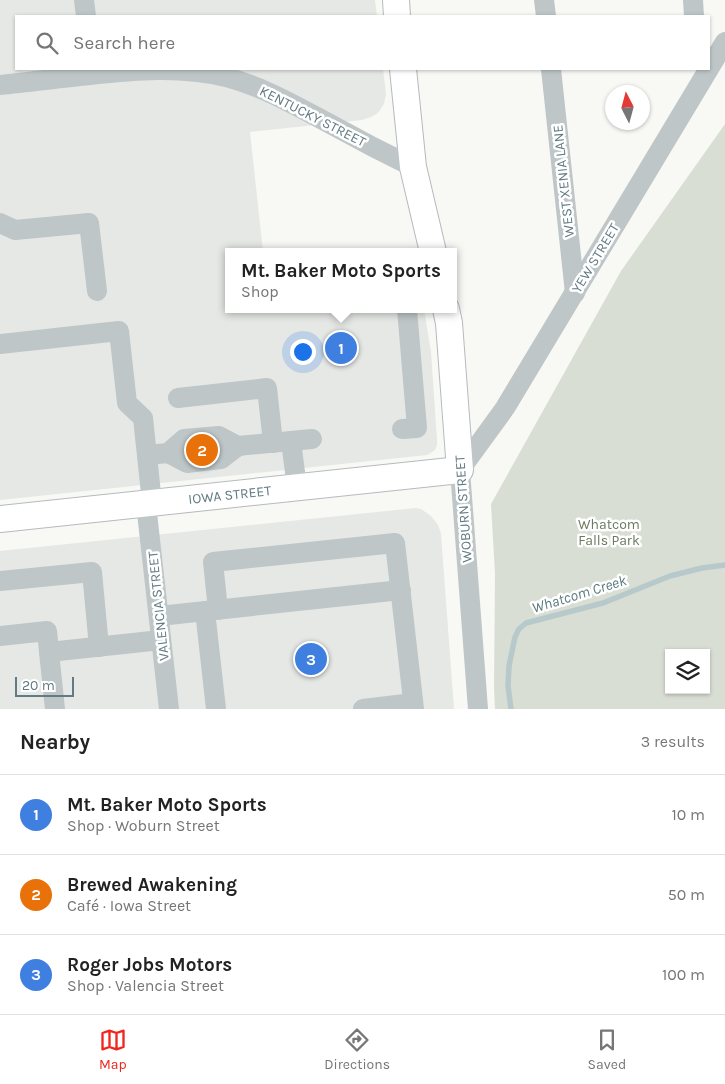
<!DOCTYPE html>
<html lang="en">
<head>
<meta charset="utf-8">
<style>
  :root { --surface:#fff; --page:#f2f2f2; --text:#222; --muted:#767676; --line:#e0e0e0; --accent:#f1251c }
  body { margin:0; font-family:Karla,sans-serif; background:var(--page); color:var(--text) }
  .controls { position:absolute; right:15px; bottom:15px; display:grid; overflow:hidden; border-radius:0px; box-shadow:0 1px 4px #0004 }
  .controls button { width:45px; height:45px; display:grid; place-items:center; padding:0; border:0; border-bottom:1px solid var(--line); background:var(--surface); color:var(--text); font:25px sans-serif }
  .compass { position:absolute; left:605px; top:85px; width:45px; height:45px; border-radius:50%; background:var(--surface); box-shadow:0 1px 4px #0004; rotate:354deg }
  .scale { position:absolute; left:15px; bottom:12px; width:59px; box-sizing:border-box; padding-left:5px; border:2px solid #617a83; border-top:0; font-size:14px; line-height:18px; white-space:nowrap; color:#617a83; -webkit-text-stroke:4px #fff; paint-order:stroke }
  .you { position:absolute; left:302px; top:351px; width:18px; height:18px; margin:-12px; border:4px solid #fff; border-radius:50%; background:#1a73e8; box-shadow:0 0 0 8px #1a73e833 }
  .badge { display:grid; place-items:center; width:32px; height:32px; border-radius:50%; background:var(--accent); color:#fff; font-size:16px; font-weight:700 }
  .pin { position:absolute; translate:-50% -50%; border:2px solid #fff; box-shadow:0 1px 5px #0006 }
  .popup { position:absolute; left:225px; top:248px; width:232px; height:65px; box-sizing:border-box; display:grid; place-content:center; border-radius:0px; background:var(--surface); filter:drop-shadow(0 1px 4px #0005); font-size:16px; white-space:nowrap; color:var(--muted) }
  .popup b { font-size:19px; color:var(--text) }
  .popup::after { content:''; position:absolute; left:50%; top:100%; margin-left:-10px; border:10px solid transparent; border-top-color:var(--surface) }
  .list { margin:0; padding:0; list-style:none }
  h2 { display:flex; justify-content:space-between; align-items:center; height:65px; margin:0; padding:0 20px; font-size:21px }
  h2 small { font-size:16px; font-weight:400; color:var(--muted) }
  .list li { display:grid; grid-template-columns:32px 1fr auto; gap:15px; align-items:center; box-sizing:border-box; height:80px; padding:0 20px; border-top:1px solid var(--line) }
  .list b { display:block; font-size:19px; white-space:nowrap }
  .list p { margin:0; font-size:16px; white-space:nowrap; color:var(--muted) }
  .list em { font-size:16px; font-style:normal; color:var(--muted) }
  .icon { flex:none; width:28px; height:28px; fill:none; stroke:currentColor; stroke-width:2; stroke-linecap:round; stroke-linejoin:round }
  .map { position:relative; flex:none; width:725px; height:709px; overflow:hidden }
  .search { position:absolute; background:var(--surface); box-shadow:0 1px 4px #0004; left:15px; right:15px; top:15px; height:55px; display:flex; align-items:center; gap:12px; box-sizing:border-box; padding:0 18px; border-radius:0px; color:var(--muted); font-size:19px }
  .sheet { height:305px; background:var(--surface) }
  nav { display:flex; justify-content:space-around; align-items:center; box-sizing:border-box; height:70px; border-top:1px solid var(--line); background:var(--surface); font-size:14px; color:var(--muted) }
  nav a { display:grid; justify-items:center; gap:2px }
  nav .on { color:var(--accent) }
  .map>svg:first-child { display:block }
  .built { fill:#e6e8e6 }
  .green { fill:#d9ded4; fill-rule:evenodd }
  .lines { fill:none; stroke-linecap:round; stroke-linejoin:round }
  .stream { stroke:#b7c9cb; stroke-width:5.5 }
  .major-casing { stroke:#b4bbbe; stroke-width:28 }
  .minor { stroke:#bec6c8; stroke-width:20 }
  .major { stroke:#fff; stroke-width:26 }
  .labels { text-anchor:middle; stroke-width:5; stroke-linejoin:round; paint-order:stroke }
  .street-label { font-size:14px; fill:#617a83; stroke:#fff }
  .park-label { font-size:14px; fill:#6a7a60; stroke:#fff }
  .water-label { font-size:15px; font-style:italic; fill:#5b7a7d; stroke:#fff }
</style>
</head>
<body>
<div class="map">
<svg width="725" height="709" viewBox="0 0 725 709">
  <rect width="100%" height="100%" fill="#f8f8f5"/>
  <!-- built -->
  <g class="built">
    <path d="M0,0h375l2,16h-361v53h367l3,25 -2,10 -6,9 -7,4 -9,3 -112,12 13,120h-35v57h196l7,43 6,88v5l-2,5 -8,5 -427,45z"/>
    <path d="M416,508l5,1 10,7 7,9 3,9 13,175h-454v-158z"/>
  </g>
  <!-- green -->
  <path class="green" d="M725,124v585h-230l-1,-21 1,-114 -4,-70 130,-233zM669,653h37v37h-37z"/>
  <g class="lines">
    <!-- stream -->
    <path class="stream" d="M511,709l-3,-23 1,-20 6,-29 4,-8 7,-6 77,-20 67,-27 32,-8 23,-3"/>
    <defs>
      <g id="major">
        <path d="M396,0l1,16"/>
        <path d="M403,69l10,98 20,85"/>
        <path id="s1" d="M0,519l460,-49 -11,-147 -3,-14"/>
      </g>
    </defs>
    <!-- major casing -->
    <use href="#major" class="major-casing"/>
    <!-- minor -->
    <g class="minor">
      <path d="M84,0l2,16"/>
      <path d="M544,0l2,16"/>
      <path d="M693,0l1,16"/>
      <path d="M551,69l24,224"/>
      <path d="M0,85c30,-3 60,-7 90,-10 45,-5 91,-9 136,2 38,10 72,30 106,48 27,15 54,29 81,42"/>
      <path d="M0,223l15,7 74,-7 8,68"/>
      <path d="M0,344l119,-13 8,72 16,15 9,85"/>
      <path d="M178,398l89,-10 6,55"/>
      <path d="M402,429l15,-1 -10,-119"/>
      <path d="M291,441l6,47"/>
      <path d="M168,453l19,10 34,-4 17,-13"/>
      <path d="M147,455l21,-2 16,-14 35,-3 19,10 74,-7"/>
      <path d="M146,504l23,205"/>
      <path d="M0,581l92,-9 7,75"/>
      <path d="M218,610l-5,-48 182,-19 19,166"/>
      <path d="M205,611l11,98"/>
      <path d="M159,616l242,-26"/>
      <path d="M0,636l47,-5 2,21 112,-12"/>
      <path d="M49,652l6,57"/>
      <path d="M363,709l50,-6"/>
      <path d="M478,709l-18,-239 45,-62 220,-366"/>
    </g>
    <!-- major -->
    <use href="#major" class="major"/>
  </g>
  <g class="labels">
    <!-- street labels -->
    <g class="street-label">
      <text transform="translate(313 116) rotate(27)" y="5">KENTUCKY STREET</text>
      <text transform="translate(563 181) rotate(-96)" y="5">WEST XENIA LANE</text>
      <text transform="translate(595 258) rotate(-59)" y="5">YEW STREET</text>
      <text dy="5" stroke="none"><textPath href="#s1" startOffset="231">IOWA STREET</textPath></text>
      <text transform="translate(463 509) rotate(-94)" y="5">WOBURN STREET</text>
      <text transform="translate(158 606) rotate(-96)" y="5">VALENCIA STREET</text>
    </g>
    <!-- park labels -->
    <g class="park-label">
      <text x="609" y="529">Whatcom<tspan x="609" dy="16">Falls Park</tspan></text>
    </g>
    <!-- water labels -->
    <g class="water-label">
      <text transform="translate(579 594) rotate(-17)" y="5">Whatcom Creek</text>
    </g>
  </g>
</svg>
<div class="controls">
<button><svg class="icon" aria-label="layers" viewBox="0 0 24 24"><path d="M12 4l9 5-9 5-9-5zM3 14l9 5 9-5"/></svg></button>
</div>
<svg class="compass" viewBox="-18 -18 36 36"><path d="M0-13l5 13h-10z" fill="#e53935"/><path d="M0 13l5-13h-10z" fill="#767676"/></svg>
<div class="scale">20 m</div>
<div class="you"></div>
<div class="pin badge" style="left:341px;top:348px;background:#3f7fe0">1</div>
<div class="popup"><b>Mt. Baker Moto Sports</b>Shop</div>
<div class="pin badge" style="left:202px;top:450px;background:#e8710a">2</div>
<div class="pin badge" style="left:311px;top:659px;background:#3f7fe0">3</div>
<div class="search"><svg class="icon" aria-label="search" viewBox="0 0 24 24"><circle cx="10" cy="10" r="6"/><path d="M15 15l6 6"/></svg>Search here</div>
</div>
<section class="sheet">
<h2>Nearby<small>3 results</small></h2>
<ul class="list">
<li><span class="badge" style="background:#3f7fe0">1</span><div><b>Mt. Baker Moto Sports</b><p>Shop · Woburn Street</p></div><em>10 m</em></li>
<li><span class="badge" style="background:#e8710a">2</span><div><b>Brewed Awakening</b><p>Café · Iowa Street</p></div><em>50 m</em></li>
<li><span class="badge" style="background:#3f7fe0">3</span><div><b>Roger Jobs Motors</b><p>Shop · Valencia Street</p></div><em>100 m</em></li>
</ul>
</section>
<nav>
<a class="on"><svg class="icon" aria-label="map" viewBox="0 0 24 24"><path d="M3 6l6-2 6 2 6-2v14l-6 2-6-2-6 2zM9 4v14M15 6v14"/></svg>Map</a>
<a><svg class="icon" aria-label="directions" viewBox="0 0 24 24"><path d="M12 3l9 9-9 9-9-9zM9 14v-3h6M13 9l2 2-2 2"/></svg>Directions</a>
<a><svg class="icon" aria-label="saved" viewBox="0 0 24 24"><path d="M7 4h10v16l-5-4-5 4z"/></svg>Saved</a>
</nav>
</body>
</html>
